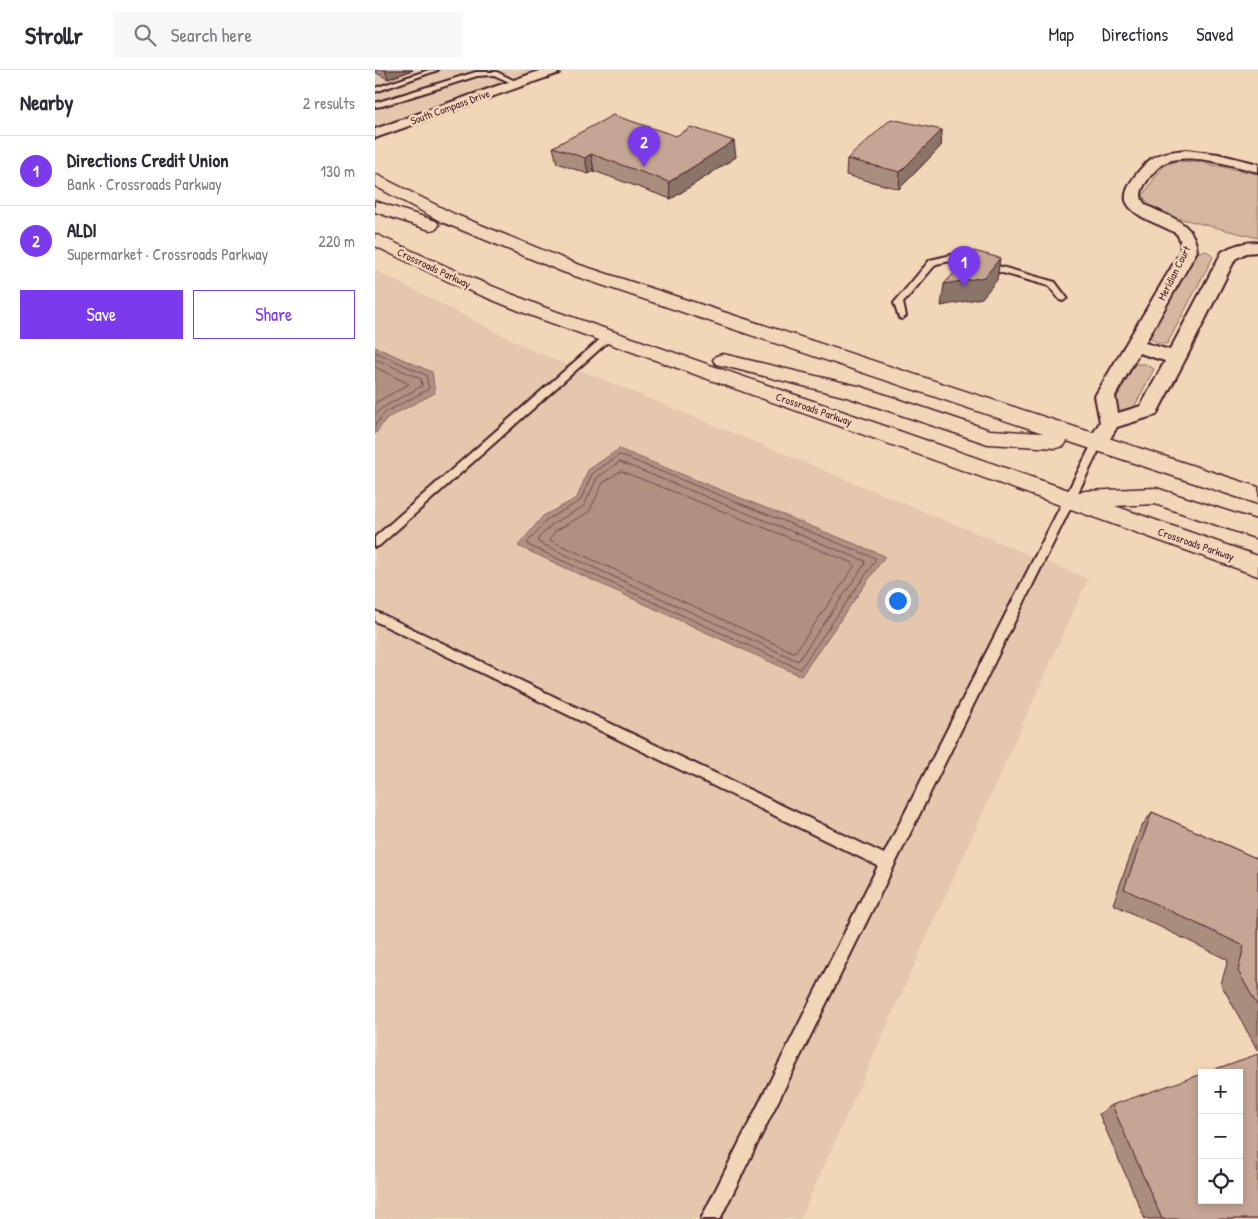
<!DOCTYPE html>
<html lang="en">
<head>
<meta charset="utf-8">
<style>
  :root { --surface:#fff; --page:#f7f7f7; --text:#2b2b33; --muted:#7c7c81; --line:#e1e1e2; --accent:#7c3aed }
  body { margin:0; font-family:"Patrick Hand",sans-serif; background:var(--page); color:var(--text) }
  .controls { position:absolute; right:15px; bottom:15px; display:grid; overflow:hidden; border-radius:0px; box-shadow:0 2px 8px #0003 }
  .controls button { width:45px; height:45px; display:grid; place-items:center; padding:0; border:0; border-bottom:1px solid var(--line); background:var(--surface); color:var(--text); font:25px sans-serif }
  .you { position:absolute; left:522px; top:530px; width:18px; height:18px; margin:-12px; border:4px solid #fff; border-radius:50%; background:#1a73e8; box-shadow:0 0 0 8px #1a73e833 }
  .badge { display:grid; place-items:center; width:32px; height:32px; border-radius:50%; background:var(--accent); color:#fff; font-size:16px; font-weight:700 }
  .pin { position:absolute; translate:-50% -41px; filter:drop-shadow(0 1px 2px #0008) }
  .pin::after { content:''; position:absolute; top:26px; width:18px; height:15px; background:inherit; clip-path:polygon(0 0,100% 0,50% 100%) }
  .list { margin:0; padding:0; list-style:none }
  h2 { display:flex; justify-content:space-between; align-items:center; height:65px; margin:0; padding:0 20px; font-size:21px }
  h2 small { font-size:16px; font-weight:400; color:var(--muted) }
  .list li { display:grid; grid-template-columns:32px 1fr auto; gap:15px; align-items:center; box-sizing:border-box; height:70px; padding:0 20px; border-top:1px solid var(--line) }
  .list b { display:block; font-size:19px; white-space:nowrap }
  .list p { margin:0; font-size:16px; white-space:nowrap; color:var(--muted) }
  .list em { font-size:16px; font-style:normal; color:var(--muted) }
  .actions { display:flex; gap:10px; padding:15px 20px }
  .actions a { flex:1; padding:11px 0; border:1px solid var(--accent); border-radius:0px; text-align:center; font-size:18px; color:var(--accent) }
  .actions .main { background:var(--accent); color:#fff }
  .icon { flex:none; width:28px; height:28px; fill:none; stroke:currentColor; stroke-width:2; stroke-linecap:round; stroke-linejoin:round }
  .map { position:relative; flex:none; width:883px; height:1149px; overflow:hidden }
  header { display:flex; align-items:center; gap:30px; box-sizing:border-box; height:70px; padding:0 25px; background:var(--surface); border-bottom:1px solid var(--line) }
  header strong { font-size:24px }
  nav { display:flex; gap:28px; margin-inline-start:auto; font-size:18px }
  .search { width:350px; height:45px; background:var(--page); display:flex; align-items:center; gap:12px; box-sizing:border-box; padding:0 18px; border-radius:0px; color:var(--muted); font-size:19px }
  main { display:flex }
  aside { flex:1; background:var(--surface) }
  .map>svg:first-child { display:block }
  .built { fill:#e4c7ad }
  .green { fill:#d6b8a0; stroke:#906c66 }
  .water { fill:#b19082; stroke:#88635f }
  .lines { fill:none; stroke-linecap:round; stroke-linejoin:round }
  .shore { stroke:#734c4e; stroke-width:1 }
  .lane-casing { stroke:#4a1f2b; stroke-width:4 }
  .street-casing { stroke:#4a1f2b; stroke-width:4 }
  .secondary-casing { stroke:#4a1f2b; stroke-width:3 }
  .lane { fill:#f1d6b8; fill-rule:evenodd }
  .street { fill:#f1d6b8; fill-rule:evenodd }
  .secondary { fill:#f1d6b8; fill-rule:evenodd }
  .wall { fill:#a98e7e; stroke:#4a1f2b }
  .shaded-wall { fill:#8a7467; stroke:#4a1f2b }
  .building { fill:#c5a593; stroke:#4a1f2b }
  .labels { text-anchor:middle; stroke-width:5; stroke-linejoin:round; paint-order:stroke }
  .far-street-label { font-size:11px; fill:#4a1f2b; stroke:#f1d6b8 }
</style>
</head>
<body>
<header>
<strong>Strollr</strong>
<div class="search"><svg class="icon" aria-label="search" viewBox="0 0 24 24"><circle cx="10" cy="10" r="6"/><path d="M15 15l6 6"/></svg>Search here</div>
<nav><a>Map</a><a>Directions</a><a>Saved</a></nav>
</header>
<main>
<aside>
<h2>Nearby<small>2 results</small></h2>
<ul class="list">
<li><span class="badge">1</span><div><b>Directions Credit Union</b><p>Bank · Crossroads Parkway</p></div><em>130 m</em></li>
<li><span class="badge">2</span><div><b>ALDI</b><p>Supermarket · Crossroads Parkway</p></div><em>220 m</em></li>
</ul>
<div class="actions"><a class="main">Save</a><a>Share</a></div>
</aside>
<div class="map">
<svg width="883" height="1149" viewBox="0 0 883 1149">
  <rect width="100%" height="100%" fill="#f1d6b8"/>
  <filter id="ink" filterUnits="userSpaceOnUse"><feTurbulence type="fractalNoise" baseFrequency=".02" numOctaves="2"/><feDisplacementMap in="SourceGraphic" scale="10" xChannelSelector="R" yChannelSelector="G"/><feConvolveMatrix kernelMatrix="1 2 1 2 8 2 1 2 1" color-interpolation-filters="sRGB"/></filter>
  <g filter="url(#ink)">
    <!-- built -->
    <g class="built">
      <path d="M0,0h164l-164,56z"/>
      <path d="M0,200l158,81 555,228 -288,640h-425z"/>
    </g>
    <!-- green -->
    <g class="green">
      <path d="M803,91l21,1 59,12v64l-96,-24 -14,-10 -5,-9 21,-30z"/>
      <path d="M832,181l6,6 -46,87 -10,-1 -8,-6 47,-85z"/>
      <path d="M760,294h10l9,5 -23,44 -12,2 -9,-5z"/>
    </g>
    <!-- water -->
    <g class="water">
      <path d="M0,277l57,25 3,21 -48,25 -12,16z"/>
      <path d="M244,379l266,107 -84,120 -283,-130 25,-30 34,-18 11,-28z"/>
    </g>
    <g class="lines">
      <!-- shore -->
      <g class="shore">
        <path d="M0,282l51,23 3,14 -45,24 -9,13"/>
        <path d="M0,289l46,20 1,7 -40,22 -7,7"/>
        <path d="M0,297l34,17 -34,19"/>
        <path d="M245,385l255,103v3l-75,108 -272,-124v-3l18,-22 34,-19 12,-27z"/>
        <path d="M245,392l245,99v3l-67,97 -260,-119v-3l13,-14 33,-19 13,-28z"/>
        <path d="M246,401l232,92 1,4 -58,84 -3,1 -243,-112 5,-9 34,-19 14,-29z"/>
      </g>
      <defs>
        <g id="lane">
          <path d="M54,0h9l-63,22v-4z"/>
          <path d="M101,2h21l22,11 -5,1 -20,-9 -17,1 -95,30 -7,1v-4z"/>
          <path d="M581,184l99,28 12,16 -4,3 -3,-1 -11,-14 -93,-26 -20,4 -33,39 3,13 -4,3 -3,-1 -5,-15 36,-43z"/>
          <path d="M233,264l5,3 -2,2 -232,207 -4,1v-10l230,-202z"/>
          <path d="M722,371l5,3 -382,775h-19l177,-353 -503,-245v-10l509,243 208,-410z"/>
        </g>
        <g id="street">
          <path d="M167,0h18l-1,3 -184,65v-9z"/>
          <path d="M811,80l32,4 40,10v8c-24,-6 -68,-20 -92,-10 -8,4 -16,14 -21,22 -5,8 -6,14 1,21 22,12 49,16 51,46l-52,92 25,7 52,-98c11,-7 23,-10 36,-10v10l-12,1 -11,6 -49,99 -30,57 -39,12 -13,22 -7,2 -7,-2 -3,-5 13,-22 -5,-26 86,-145 -1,-11 -3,-6c-15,-10 -41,-15 -50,-31 -7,-13 17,-41 29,-47 9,-4 20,-5 30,-6zM764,283l26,8 -24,45 -23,7 -3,-17z"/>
        </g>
        <g id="secondary">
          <path d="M0,104l79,40 123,50 681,223v17l-191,-63 -3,5 -8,2 -68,-4 -141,-47 -131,-33 -3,-4 3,-4 7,-2 139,33 128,43 53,3 -480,-161 -121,-50 -67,-36z"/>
          <path d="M0,131l61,20 3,4 -3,4 -6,1 -55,-18z"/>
          <path d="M0,164l97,44 74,30 531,185 8,-2 71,-3 102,33v18l-103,-35 -40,2 143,50v20l-726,-260 -74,-30 -83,-40z"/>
        </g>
      </defs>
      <!-- lane casing -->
      <use href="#lane" class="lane-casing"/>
      <!-- street casing -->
      <use href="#street" class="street-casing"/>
      <!-- secondary casing -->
      <use href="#secondary" class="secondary-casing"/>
      <!-- lane -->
      <use href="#lane" class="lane"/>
      <!-- street -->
      <use href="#street" class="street"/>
      <!-- secondary -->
      <use href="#secondary" class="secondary"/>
    </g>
    <!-- wall -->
    <g class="wall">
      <path d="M0,0h38l-25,9 -13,-7z"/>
      <path d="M567,60l-1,16 -42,43 -53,-14 1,-16z"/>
      <path d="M178,77l183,10 -65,42 -77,-28 -6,3 -31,-11z"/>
      <path d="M777,742l106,47v192l-37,-67 7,-24 -115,-56 27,-75z"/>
      <path d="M737,1035l146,114h-113l-46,-105z"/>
    </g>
    <!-- shaded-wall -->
    <g class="shaded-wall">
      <path d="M10,0h28l-25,9z"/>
      <path d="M567,60l-1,16 -42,43 1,-17z"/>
      <path d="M359,71l2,16 -65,42 -2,-17z"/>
      <path d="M216,84l3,17 -6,3 -3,-16z"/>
      <path d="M625,188l-3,22 -15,18 -41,8 3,-22z"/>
    </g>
    <!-- building -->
    <g class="building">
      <path d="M238,45l63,21 15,-9 43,14 -65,41 -78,-28 -6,4 -32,-11z"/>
      <path d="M516,49l51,11 -42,42 -53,-13z"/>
      <path d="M599,181l26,7 -15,19 -41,7z"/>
      <path d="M777,742l106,47v148l-20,-36 6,-25 -120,-57z"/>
      <path d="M883,984v165h-96l-50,-114 90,-31v126h37v-127h-35z"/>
    </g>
  </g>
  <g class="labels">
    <!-- far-street labels -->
    <g class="far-street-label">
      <text transform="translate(75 37) rotate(-20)" y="4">South Compass Drive</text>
      <text transform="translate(59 198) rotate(25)" y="4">Crossroads Parkway</text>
      <text transform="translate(799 203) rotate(-63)" y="4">Meridian Court</text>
      <text transform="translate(439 339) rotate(19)" y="4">Crossroads Parkway</text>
      <text transform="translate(821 474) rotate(19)" y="4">Crossroads Parkway</text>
    </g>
  </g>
</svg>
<div class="controls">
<button>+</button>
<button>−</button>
<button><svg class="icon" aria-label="locate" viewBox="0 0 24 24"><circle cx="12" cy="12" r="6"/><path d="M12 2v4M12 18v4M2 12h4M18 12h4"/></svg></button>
</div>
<div class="you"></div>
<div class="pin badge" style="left:589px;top:217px">1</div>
<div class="pin badge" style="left:269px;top:97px">2</div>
</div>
</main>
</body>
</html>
